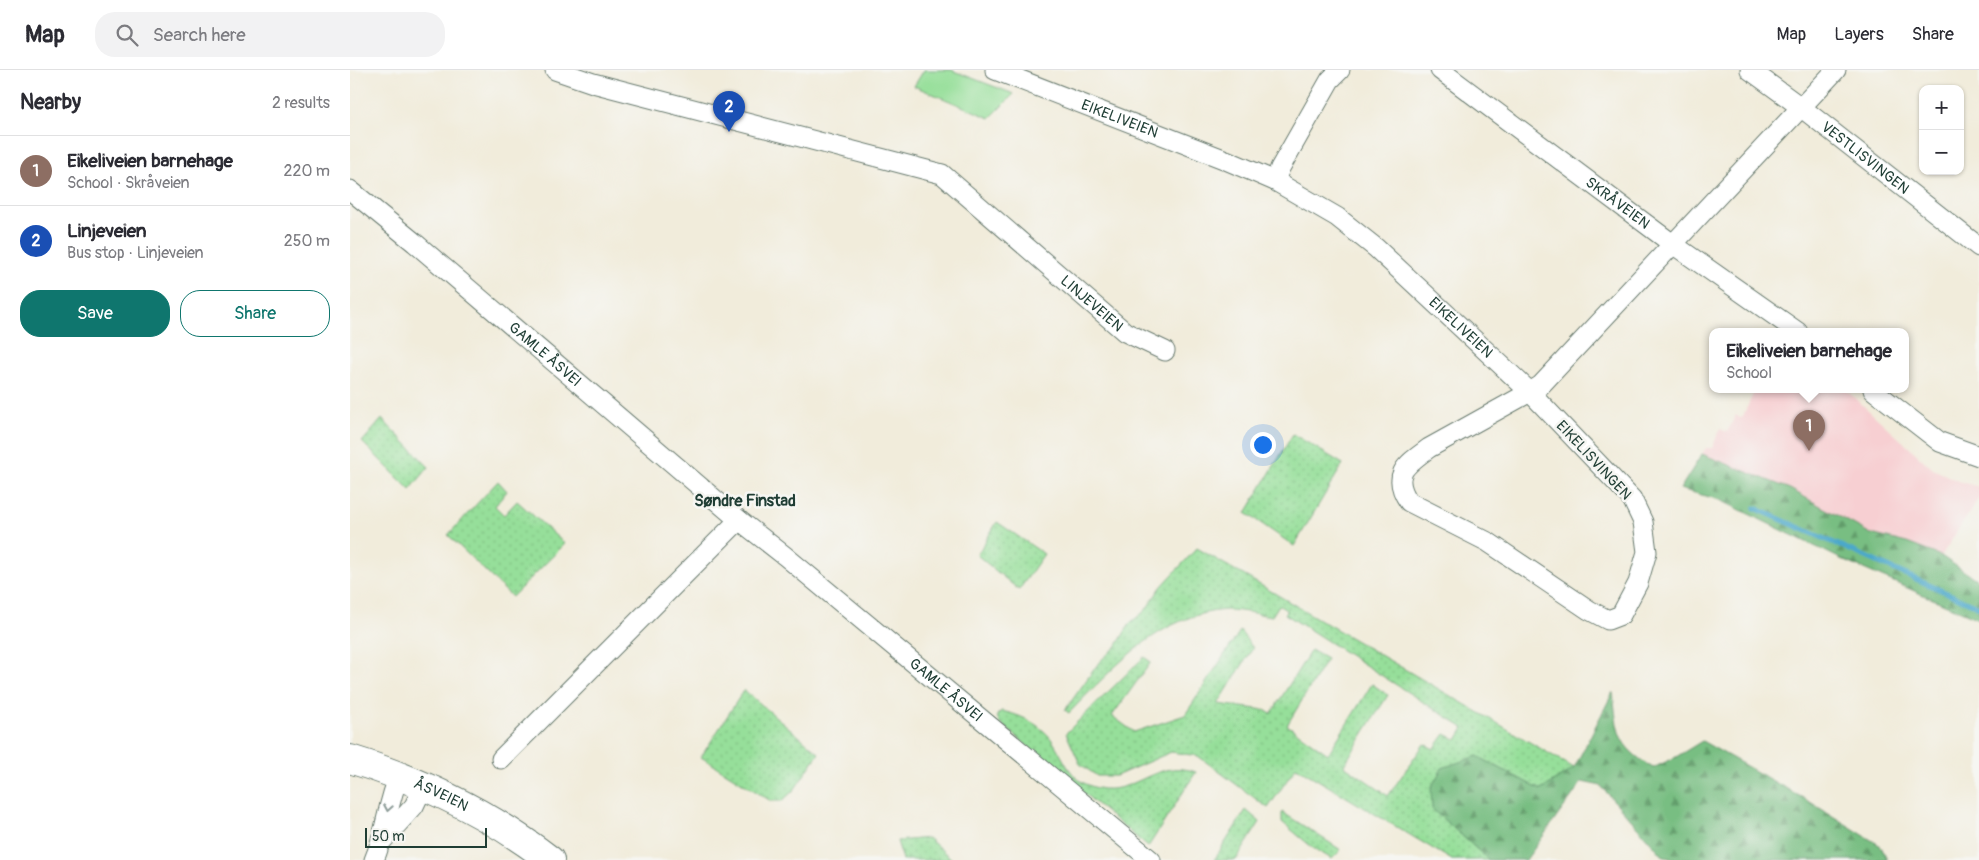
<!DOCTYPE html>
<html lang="en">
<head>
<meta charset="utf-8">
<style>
  :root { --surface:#fff; --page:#f2f2f3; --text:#2b2b33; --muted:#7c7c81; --line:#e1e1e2; --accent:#0f766e }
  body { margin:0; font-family:Pangolin,sans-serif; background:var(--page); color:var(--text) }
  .controls { position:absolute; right:15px; top:15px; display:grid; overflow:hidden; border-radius:10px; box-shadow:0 1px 4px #0004 }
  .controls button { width:45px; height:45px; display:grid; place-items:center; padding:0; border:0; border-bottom:1px solid var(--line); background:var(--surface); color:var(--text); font:25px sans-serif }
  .scale { position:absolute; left:15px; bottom:12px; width:122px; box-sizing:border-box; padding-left:5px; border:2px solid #1f3d34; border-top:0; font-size:14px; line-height:18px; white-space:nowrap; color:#1f3d34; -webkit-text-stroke:4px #f6f6f2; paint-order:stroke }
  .you { position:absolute; left:912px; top:374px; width:18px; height:18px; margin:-12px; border:4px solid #fff; border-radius:50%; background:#1a73e8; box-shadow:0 0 0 8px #1a73e833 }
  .badge { display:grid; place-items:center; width:32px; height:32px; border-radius:50%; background:var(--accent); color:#fff; font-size:16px; font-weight:700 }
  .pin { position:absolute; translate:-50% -41px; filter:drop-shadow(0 1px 2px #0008) }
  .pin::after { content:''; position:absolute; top:26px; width:18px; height:15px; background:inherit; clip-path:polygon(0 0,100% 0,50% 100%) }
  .popup { position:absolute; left:1359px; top:258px; width:200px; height:65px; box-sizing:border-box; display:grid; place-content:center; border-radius:10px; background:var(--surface); filter:drop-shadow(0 1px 4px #0005); font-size:16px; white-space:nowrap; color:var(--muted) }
  .popup b { font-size:19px; color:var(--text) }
  .popup::after { content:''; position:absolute; left:50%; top:100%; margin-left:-10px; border:10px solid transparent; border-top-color:var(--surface) }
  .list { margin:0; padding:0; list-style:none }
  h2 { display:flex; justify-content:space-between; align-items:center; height:65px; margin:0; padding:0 20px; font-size:21px }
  h2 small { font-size:16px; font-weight:400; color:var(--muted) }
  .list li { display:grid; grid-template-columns:32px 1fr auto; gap:15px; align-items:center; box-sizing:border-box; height:70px; padding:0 20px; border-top:1px solid var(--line) }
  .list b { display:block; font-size:19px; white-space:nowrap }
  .list p { margin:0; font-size:16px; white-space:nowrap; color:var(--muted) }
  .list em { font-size:16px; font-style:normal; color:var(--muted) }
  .actions { display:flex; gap:10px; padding:15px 20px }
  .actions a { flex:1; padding:11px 0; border:1px solid var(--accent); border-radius:20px; text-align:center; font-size:18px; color:var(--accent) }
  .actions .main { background:var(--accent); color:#fff }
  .icon { flex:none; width:28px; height:28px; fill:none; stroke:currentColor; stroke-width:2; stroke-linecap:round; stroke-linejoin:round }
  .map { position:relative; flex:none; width:1629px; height:790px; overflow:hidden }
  header { display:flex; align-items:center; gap:30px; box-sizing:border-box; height:70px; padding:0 25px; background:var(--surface); border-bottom:1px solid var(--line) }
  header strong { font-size:24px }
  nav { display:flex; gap:28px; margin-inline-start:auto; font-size:18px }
  .search { width:350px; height:45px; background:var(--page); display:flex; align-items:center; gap:12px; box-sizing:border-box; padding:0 18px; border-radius:20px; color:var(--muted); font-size:19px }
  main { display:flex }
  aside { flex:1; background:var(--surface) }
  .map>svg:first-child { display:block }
  .built { fill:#f7cfd2 }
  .grass { fill:url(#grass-dots); stroke:#5a8e67 }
  .forest { fill:url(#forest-firs); stroke:#4c7e5b }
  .garden { fill:#96df9a; stroke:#5a8e67 }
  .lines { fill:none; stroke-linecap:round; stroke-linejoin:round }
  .stream { stroke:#4ba8ca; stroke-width:5 }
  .street-casing { stroke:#687a6e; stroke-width:21 }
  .primary-casing { stroke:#687a6e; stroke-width:30 }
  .street { stroke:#fff; stroke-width:19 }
  .primary { stroke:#fff; stroke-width:28 }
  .oneway { stroke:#8f9e9a }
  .labels { text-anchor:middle; stroke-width:5; stroke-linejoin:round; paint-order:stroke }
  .street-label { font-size:15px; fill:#1f3d34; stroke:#f6f6f2 }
  .neighbourhood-label { font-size:16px; font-weight:bold; fill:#1f3d34; stroke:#f6f6f2 }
</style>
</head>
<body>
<header>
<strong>Map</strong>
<div class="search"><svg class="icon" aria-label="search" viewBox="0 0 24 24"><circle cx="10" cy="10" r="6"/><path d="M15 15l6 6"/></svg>Search here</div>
<nav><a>Map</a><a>Layers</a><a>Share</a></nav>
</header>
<main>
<aside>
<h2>Nearby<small>2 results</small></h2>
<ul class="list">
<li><span class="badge" style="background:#8d6e63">1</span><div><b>Eikeliveien barnehage</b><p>School · Skråveien</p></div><em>220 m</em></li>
<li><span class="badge" style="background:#1a4fb4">2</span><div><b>Linjeveien</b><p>Bus stop · Linjeveien</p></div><em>250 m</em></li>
</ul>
<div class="actions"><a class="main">Save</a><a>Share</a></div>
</aside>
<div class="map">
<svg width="1629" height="790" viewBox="0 0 1629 790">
  <defs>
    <pattern id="grass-dots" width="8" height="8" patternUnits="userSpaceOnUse" patternTransform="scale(1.25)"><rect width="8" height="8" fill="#96df9a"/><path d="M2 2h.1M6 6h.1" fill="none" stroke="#81c085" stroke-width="1.8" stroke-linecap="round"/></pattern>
    <pattern id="forest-firs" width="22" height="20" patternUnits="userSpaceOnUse" patternTransform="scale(1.25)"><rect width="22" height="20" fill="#78be82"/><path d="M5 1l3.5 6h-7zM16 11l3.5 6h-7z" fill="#629c6b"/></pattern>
  </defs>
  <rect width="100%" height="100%" fill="#f6f6f2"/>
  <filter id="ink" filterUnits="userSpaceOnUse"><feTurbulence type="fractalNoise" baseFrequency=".02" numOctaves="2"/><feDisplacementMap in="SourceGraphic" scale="10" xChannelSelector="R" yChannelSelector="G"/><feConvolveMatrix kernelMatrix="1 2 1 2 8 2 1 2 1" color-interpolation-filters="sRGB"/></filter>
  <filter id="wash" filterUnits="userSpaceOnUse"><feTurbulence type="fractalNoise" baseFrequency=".0096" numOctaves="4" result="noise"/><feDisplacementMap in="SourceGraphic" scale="20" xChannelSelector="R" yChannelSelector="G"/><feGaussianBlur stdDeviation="1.12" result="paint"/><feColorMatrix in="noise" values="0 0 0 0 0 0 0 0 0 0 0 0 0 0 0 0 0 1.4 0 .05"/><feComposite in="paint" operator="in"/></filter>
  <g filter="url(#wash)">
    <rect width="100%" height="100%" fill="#f1ecdb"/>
    <!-- built -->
    <path class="built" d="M1405,320h91l87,79 25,12 21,6v11l-38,58 -34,-13 -36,-9 -81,-45 -88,-35 4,-6h6l8,-19 7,3 9,-17 6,3z"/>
    <!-- grass -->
    <g class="grass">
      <path d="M32,349l47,48 -19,23 -48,-48z"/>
      <path d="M943,364l50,30 -49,82 -48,-33z"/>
      <path d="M148,411l9,10 -12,15 9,9 13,-14 48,43 -53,53 -64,-62z"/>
      <path d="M647,452l47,32 -25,36 -42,-35z"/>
      <path d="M847,478l377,220 -33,22 -64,-34 -45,53 57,51h-37l-156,-93 -28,41 -70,-52 -27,-4 -55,24h-19l-17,-12 -14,-31 78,-76 7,5 -39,54 22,16 51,-17 55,-84 13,17 -35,56 47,6 6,4 40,-64 16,9 -40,66 41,29 44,-70 16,11 -44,70 44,31 36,-52 10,5 11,-15 12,6 7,-12 -179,-114 2,-3 -8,-6 -7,11c-15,-2 -32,-6 -46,-6 -66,4 -114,59 -157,103l-4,-3 35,-49 16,-14 14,-24 15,-12 16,-24z"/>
      <path d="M394,620l75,63 -25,37 -12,11h-11l-70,-44z"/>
      <path d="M651,641c17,3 35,11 47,24 14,16 18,41 40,50 43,18 65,-29 108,-13l-48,75 -149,-125 -2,-7z"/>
      <path d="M896,740l14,12 -24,38h-22z"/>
      <path d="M932,742l59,38 -9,9 -19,-11 -31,-26z"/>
      <path d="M578,768l25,22h-50l-6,-19z"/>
    </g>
    <!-- forest -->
    <g class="forest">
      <path d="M1352,384l88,35 81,45 36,9 34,13 38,25v38l-134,-58 -125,-61 -40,-11z"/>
      <path d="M1263,622c5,41 2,52 40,76l23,-11 26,-16 108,61 71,44 6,14h-209l-14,-3 -63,-71 -19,-4 -56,78h-37l-57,-51 -1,-21 11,-20 35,-12 64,34 33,-22z"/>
    </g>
    <!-- garden -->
    <path class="garden" d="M574,0h27l63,24 -24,24 -76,-32z"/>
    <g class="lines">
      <!-- stream -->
      <path class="stream" d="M1405,438l224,99"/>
    </g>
  </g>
  <g filter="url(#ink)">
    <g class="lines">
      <defs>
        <g id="street">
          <path id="s1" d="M205,0l38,13 349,91 183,158 40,19"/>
          <path id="s2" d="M645,0l231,90 49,21 62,36 39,31 154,144 11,-7 295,-315"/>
          <path id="s3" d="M1090,0l234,175 124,87"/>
          <path id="s4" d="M1400,0l52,38 177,139"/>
          <path d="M925,111l5,-13 50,-88 10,-10"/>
          <path id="s5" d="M0,120l65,53 324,277 46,36 366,304"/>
          <path d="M1523,320l67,52 39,14"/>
          <path d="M1180,322l102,107 11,23 4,30 -9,31 -17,32 -13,5 -19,-10 -101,-68 -79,-40c-19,-28 -2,-38 20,-54z"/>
          <path d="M151,689l238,-239"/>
          <path d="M32,771l32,-35 9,-19"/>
          <path d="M24,790c12,-27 13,-56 25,-84"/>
        </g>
        <g id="primary">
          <path id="s6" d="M0,689c72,22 140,55 200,101"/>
        </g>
      </defs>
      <!-- street casing -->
      <use href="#street" class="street-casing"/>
      <!-- primary casing -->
      <use href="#primary" class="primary-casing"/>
      <!-- street -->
      <use href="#street" class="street"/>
      <!-- primary -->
      <use href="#primary" class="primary"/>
    </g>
    <!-- one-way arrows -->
    <defs><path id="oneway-chevron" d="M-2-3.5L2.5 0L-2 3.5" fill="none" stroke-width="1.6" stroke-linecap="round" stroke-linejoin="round" transform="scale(1.25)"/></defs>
    <use class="oneway" href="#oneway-chevron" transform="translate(38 738) rotate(100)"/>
  </g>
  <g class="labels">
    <!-- street labels -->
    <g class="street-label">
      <text dy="5" stroke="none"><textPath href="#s2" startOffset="134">EIKELIVEIEN</textPath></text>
      <text dy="5" stroke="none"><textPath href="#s4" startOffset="145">VESTLISVINGEN</textPath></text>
      <text dy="5" stroke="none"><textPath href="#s3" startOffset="222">SKRÅVEIEN</textPath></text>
      <text dy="5" stroke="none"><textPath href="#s1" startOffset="599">LINJEVEIEN</textPath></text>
      <text dy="5" stroke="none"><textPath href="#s2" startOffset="539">EIKELIVEIEN</textPath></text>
      <text dy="5" stroke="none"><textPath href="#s5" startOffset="255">GAMLE ÅSVEI</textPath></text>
      <text transform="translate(1244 390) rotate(47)" y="5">EIKELISVINGEN</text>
      <text dy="5" stroke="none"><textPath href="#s5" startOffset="778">GAMLE ÅSVEI</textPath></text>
      <text dy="5" stroke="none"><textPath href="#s6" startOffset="98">ÅSVEIEN</textPath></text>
    </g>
    <!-- neighbourhood labels -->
    <g class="neighbourhood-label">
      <text x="395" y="436">Søndre Finstad</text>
    </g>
  </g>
</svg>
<div class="controls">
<button>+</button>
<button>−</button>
</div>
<div class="scale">50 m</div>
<div class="you"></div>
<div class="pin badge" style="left:1459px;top:381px;background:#8d6e63">1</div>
<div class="popup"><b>Eikeliveien barnehage</b>School</div>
<div class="pin badge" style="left:379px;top:62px;background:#1a4fb4">2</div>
</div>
</main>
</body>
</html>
